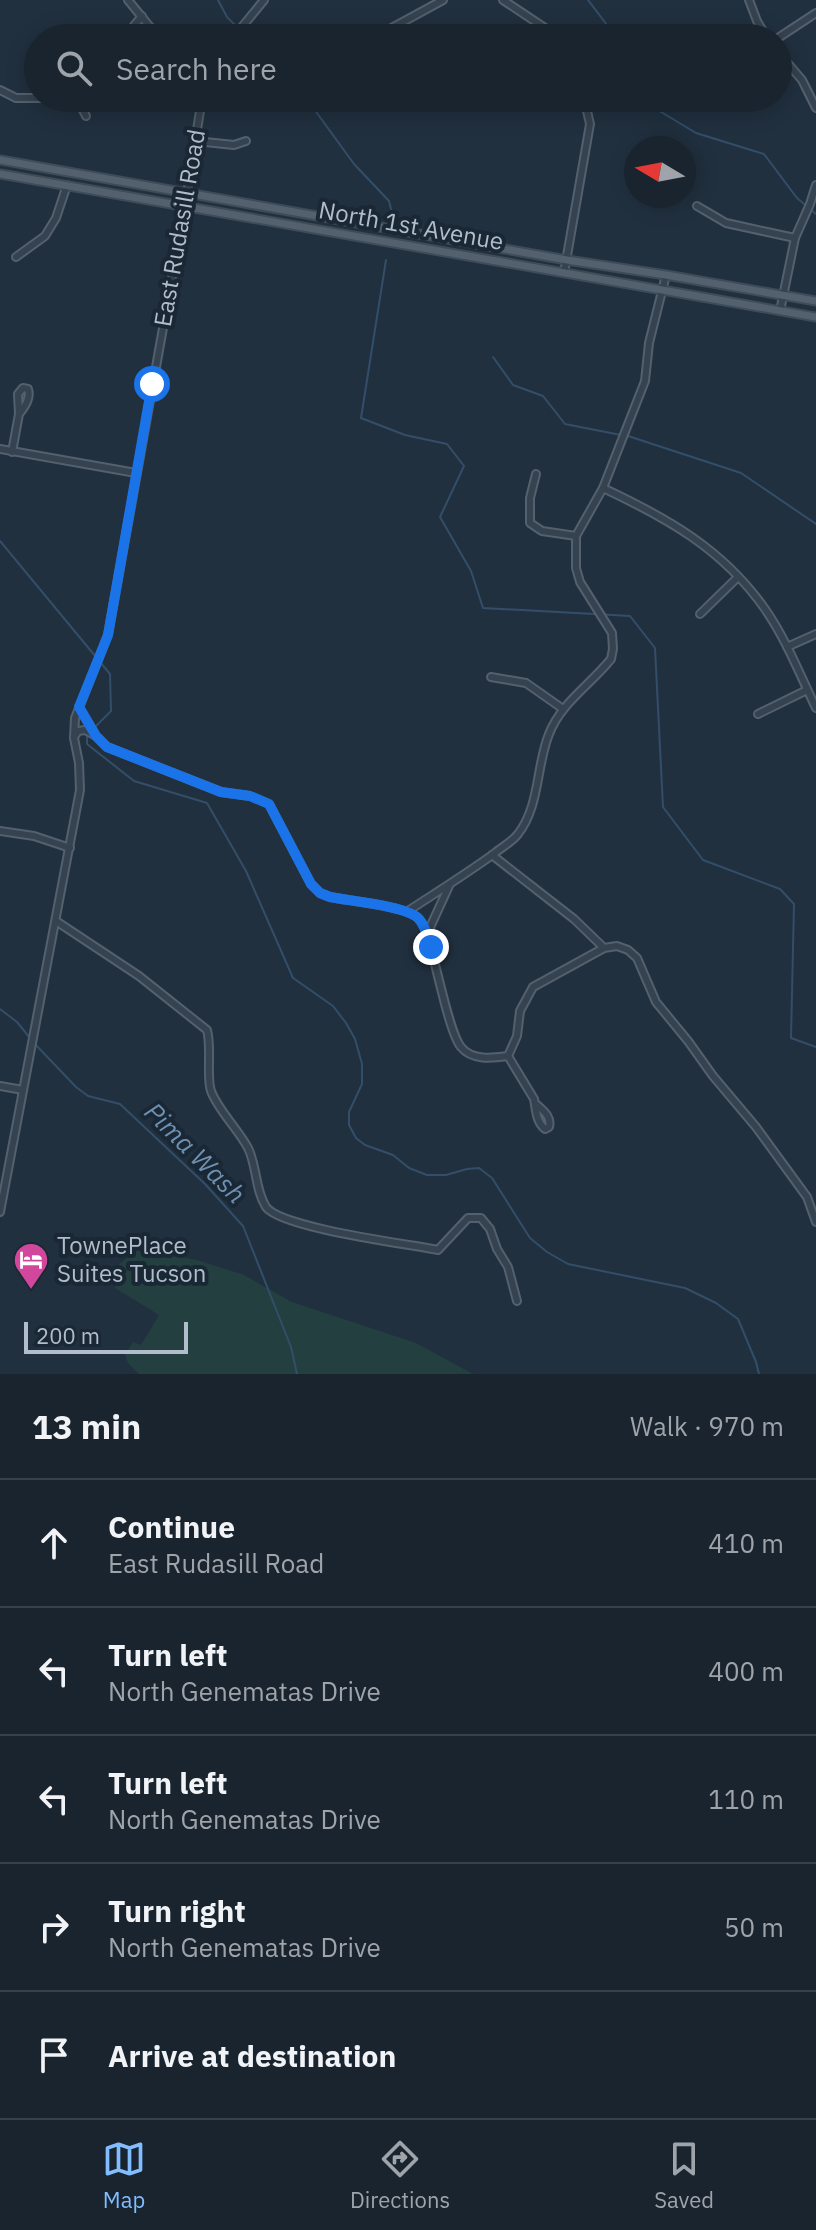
<!DOCTYPE html>
<html lang="en">
<head>
<meta charset="utf-8">
<style>
  :root { --surface:#19242f; --page:#222c37; --text:#f1f3f6; --muted:#9fa4aa; --line:#37414b; --accent:#81bdff }
  body { margin:0; font-family:"IBM Plex Sans",sans-serif; background:var(--page); color:var(--text) }
  .compass { position:absolute; left:624px; top:136px; width:72px; height:72px; border-radius:50%; background:var(--surface); box-shadow:0 4px 20px #0003; rotate:280deg }
  .scale { position:absolute; left:24px; bottom:20px; width:164px; box-sizing:border-box; padding-left:8px; border:4px solid #b1bdca; border-top:0; font-size:22px; line-height:28px; white-space:nowrap; color:#b1bdca; -webkit-text-stroke:6px #1a2734; paint-order:stroke }
  .stop { position:absolute; width:24px; height:24px; margin:-18px; border:6px solid #1a73e8; border-radius:50%; background:#fff }
  .stop.end { background:#1a73e8; border-color:#fff; box-shadow:0 2px 8px #0008 }
  .list { margin:0; padding:0; list-style:none }
  h2 { display:flex; justify-content:space-between; align-items:center; height:104px; margin:0; padding:0 32px; font-size:34px }
  h2 small { font-size:26px; font-weight:400; color:var(--muted) }
  .list li { display:grid; grid-template-columns:52px 1fr auto; gap:24px; align-items:center; box-sizing:border-box; height:128px; padding:0 32px; border-top:2px solid var(--line) }
  .list b { display:block; font-size:30px; white-space:nowrap }
  .list p { margin:0; font-size:26px; white-space:nowrap; color:var(--muted) }
  .list em { font-size:26px; font-style:normal; color:var(--muted) }
  .icon { flex:none; width:44px; height:44px; fill:none; stroke:currentColor; stroke-width:2; stroke-linecap:round; stroke-linejoin:round }
  .map { position:relative; flex:none; width:816px; height:1374px; overflow:hidden }
  .search { position:absolute; background:var(--surface); box-shadow:0 4px 20px #0003; left:24px; right:24px; top:24px; height:88px; display:flex; align-items:center; gap:20px; box-sizing:border-box; padding:0 28px; border-radius:44px; color:var(--muted); font-size:30px }
  .sheet { height:744px; background:var(--surface) }
  nav { display:flex; justify-content:space-around; align-items:center; box-sizing:border-box; height:112px; border-top:2px solid var(--line); background:var(--surface); font-size:22px; color:var(--muted) }
  nav a { display:grid; justify-items:center; gap:4px }
  nav .on { color:var(--accent) }
  .map>svg:first-child { display:block }
  .green { fill:#233f40 }
  .lines { fill:none; stroke-linecap:round; stroke-linejoin:round }
  .stream { stroke:#334e68; stroke-width:2 }
  .minor-casing { stroke:#53606d; stroke-width:10 }
  .major-casing { stroke:#3e4b58; stroke-width:11 }
  .minor { stroke:#35424f; stroke-width:6 }
  .major { stroke:#53616f; stroke-width:7 }
  .route { stroke:#1a73e8; stroke-width:10 }
  .labels { text-anchor:middle; stroke-width:8; stroke-linejoin:round; paint-order:stroke }
  .street-label { font-size:24px; fill:#b1bdca; stroke:#1a2734 }
  .poi-label { font-size:24px; fill:#b1bdca; stroke:#1a2734; text-anchor:start }
  .water-label { font-size:26px; font-style:italic; fill:#6e91b1; stroke:#1a2734 }
</style>
</head>
<body>
<div class="map">
<svg width="816" height="1374" viewBox="0 0 816 1374">
  <rect width="100%" height="100%" fill="#21303f"/>
  <!-- green -->
  <path class="green" d="M137,1250l60,10 47,15 48,27 124,41 57,31h-334l-11,-11 -3,-8 8,-13 8,3 18,-30 -44,-27 1,-21z"/>
  <g class="lines">
    <!-- stream -->
    <g class="stream">
      <path d="M218,0l9,17 11,11"/>
      <path d="M588,0l22,29 -3,9"/>
      <path d="M243,33l5,5"/>
      <path d="M306,98l48,66 35,37 5,20"/>
      <path d="M638,98l58,35 68,21 33,44 19,16"/>
      <path d="M386,260l-25,158 44,17 42,9 17,22 -24,51 31,54 12,37 147,8 25,32 8,159 40,53 77,29 14,15 -3,134 25,9"/>
      <path d="M493,357l20,28 30,11 22,28 56,11"/>
      <path d="M628,436l113,37 75,51"/>
      <path d="M0,541l110,133 1,37 -16,16"/>
      <path d="M87,734v10l47,37 73,22 39,68 47,107 40,28 13,17 9,16 7,25v20l-13,28v13l7,13 9,7 28,10 16,13 18,7h19l21,-6 12,-1 13,10 38,60 17,14 21,12 117,24 31,15 22,16 18,43 3,12"/>
      <path d="M0,1009l17,13 13,16"/>
      <path d="M34,1043l42,44 12,9 32,8 85,80 38,42 48,121 6,27"/>
    </g>
    <defs>
      <g id="minor">
        <path d="M128,0l31,38"/>
        <path d="M503,0l42,28 7,10"/>
        <path d="M749,0l8,21 10,17"/>
        <path d="M377,36l66,-36"/>
        <path d="M124,38l18,-22"/>
        <path d="M233,38l31,-38"/>
        <path d="M778,38l38,-25"/>
        <path d="M778,52l24,28 14,28"/>
        <path d="M0,90l16,8h33"/>
        <path d="M77,98l9,18"/>
        <path d="M195,141l39,4 12,-4"/>
        <path d="M697,206l29,17 69,15"/>
        <path d="M16,257l29,-21 11,-18 11,-33"/>
        <path d="M564,273l26,-149 -6,-26"/>
        <path d="M780,311l15,-73 15,-34 6,-19"/>
        <path d="M0,449l136,24"/>
        <path d="M12,452l7,-38 -1,-20 5,-6 5,1c3,9 -3,18 -9,25"/>
        <path d="M536,474l-6,24v25l12,8 34,5"/>
        <path d="M603,488c64,30 120,61 162,121 21,30 35,66 51,99"/>
        <path d="M700,614l38,-37"/>
        <path d="M787,647l29,-13"/>
        <path d="M491,677l35,6 37,26"/>
        <path d="M79,707l17,29 11,11 114,45 29,4 19,8 42,80 9,9 10,4c19,4 78,9 89,22 8,9 10,23 13,34 6,20 18,81 29,94 11,14 32,11 47,9l9,-20 3,-25 13,-24 71,-39 13,-2 11,4 9,8 19,44 32,39 25,35 43,51 51,70 9,25"/>
        <path d="M758,714l49,-24"/>
        <path d="M74,737l4,-6 7,-1 9,5"/>
        <path d="M0,831l34,5 36,12"/>
        <path d="M492,855l82,64 30,29"/>
        <path d="M408,911c29,-19 58,-37 87,-58 7,-6 18,-12 23,-19 22,-28 18,-68 31,-100 12,-31 41,-49 62,-75l2,-10 -1,-16 -32,-51 -4,-14v-32l27,-48 42,-107 4,-38 17,-68"/>
        <path d="M56,921l83,55 68,54c5,18 -1,47 4,61 7,19 27,38 37,57 9,18 7,42 18,59 15,21 142,37 172,43l30,-32h13l9,11 7,20 11,18 9,34"/>
        <path d="M427,934l22,-48"/>
        <path d="M508,1056l26,43c2,10 2,23 11,30l4,-2c3,-11 -7,-17 -14,-24"/>
        <path d="M0,1086l23,4"/>
        <path d="M0,1212l80,-422 -1,-27 -5,-25 1,-20 33,-83 79,-441 15,-96"/>
      </g>
      <g id="major">
        <path d="M0,160l567,100 99,15 150,26"/>
        <path d="M0,174l816,143"/>
      </g>
    </defs>
    <!-- minor casing -->
    <use href="#minor" class="minor-casing"/>
    <!-- major casing -->
    <use href="#major" class="major-casing"/>
    <!-- minor -->
    <use href="#minor" class="minor"/>
    <!-- major -->
    <use href="#major" class="major"/>
  </g>
  <g class="lines">
    <!-- route -->
    <path class="route" d="M152,384l-44,251 -29,72 17,29 11,11 114,45 29,4 19,8 42,80 9,9 10,4c20,4 76,9 88,21 7,7 10,19 13,29"/>
  </g>
  <!-- icons -->
  <defs>
    <symbol id="hotel-pin" viewBox="-11 -11 22 30"><path d="M0 17L-7.5 6A9.5 9.5 0 1 1 7.5 6Z" fill="#d1479c" stroke="#1a2734"/><path d="M-6-4.5h1.5V1H6V5H4.5V3h-9V5H-6ZM-4 0a1.8 1.8 0 1 1 3.6 0ZM.5 0V-2.5h3Q6-2.5 6 0Z" fill="#fff"/></symbol>
  </defs>
  <g fill-rule="evenodd">
    <use href="#hotel-pin" x="11" y="1240" width="40" height="54"/>
  </g>
  <g class="labels">
    <!-- street labels -->
    <g class="street-label">
      <text transform="translate(411 226) rotate(10)" y="8">North 1st Avenue</text>
      <text transform="translate(180 228) rotate(-80)" y="8">East Rudasill Road</text>
    </g>
    <!-- poi labels -->
    <g class="poi-label">
      <text x="57" y="1254">TownePlace<tspan x="57" dy="28">Suites Tucson</tspan></text>
    </g>
    <!-- water labels -->
    <g class="water-label">
      <text transform="translate(195 1153) rotate(45)" y="9">Pima Wash</text>
    </g>
  </g>
</svg>
<svg class="compass" viewBox="-18 -18 36 36"><path d="M0-13l5 13h-10z" fill="#e53935"/><path d="M0 13l5-13h-10z" fill="#9fa4aa"/></svg>
<div class="scale">200 m</div>
<div class="stop" style="left:152px;top:384px"></div>
<div class="stop end" style="left:431px;top:947px"></div>
<div class="search"><svg class="icon" aria-label="search" viewBox="0 0 24 24"><circle cx="10" cy="10" r="6"/><path d="M15 15l6 6"/></svg>Search here</div>
</div>
<section class="sheet">
<h2>13 min<small>Walk · 970 m</small></h2>
<ul class="list">
<li><svg class="icon" aria-label="ahead" viewBox="0 0 24 24"><path d="M12 20V5M6 11l6-6 6 6"/></svg><div><b>Continue</b><p>East Rudasill Road</p></div><em>410 m</em></li>
<li><svg class="icon" aria-label="left" viewBox="0 0 24 24"><path d="M17 20v-9H6M10 6l-5 5 5 5"/></svg><div><b>Turn left</b><p>North Genematas Drive</p></div><em>400 m</em></li>
<li><svg class="icon" aria-label="left" viewBox="0 0 24 24"><path d="M17 20v-9H6M10 6l-5 5 5 5"/></svg><div><b>Turn left</b><p>North Genematas Drive</p></div><em>110 m</em></li>
<li><svg class="icon" aria-label="right" viewBox="0 0 24 24"><path d="M7 20v-9h11M14 6l5 5-5 5"/></svg><div><b>Turn right</b><p>North Genematas Drive</p></div><em>50 m</em></li>
<li><svg class="icon" aria-label="arrive" viewBox="0 0 24 24"><path d="M6 21V4h12l-3 4 3 4H6"/></svg><div><b>Arrive at destination</b></div></li>
</ul>
</section>
<nav>
<a class="on"><svg class="icon" aria-label="map" viewBox="0 0 24 24"><path d="M3 6l6-2 6 2 6-2v14l-6 2-6-2-6 2zM9 4v14M15 6v14"/></svg>Map</a>
<a><svg class="icon" aria-label="directions" viewBox="0 0 24 24"><path d="M12 3l9 9-9 9-9-9zM9 14v-3h6M13 9l2 2-2 2"/></svg>Directions</a>
<a><svg class="icon" aria-label="saved" viewBox="0 0 24 24"><path d="M7 4h10v16l-5-4-5 4z"/></svg>Saved</a>
</nav>
</body>
</html>
